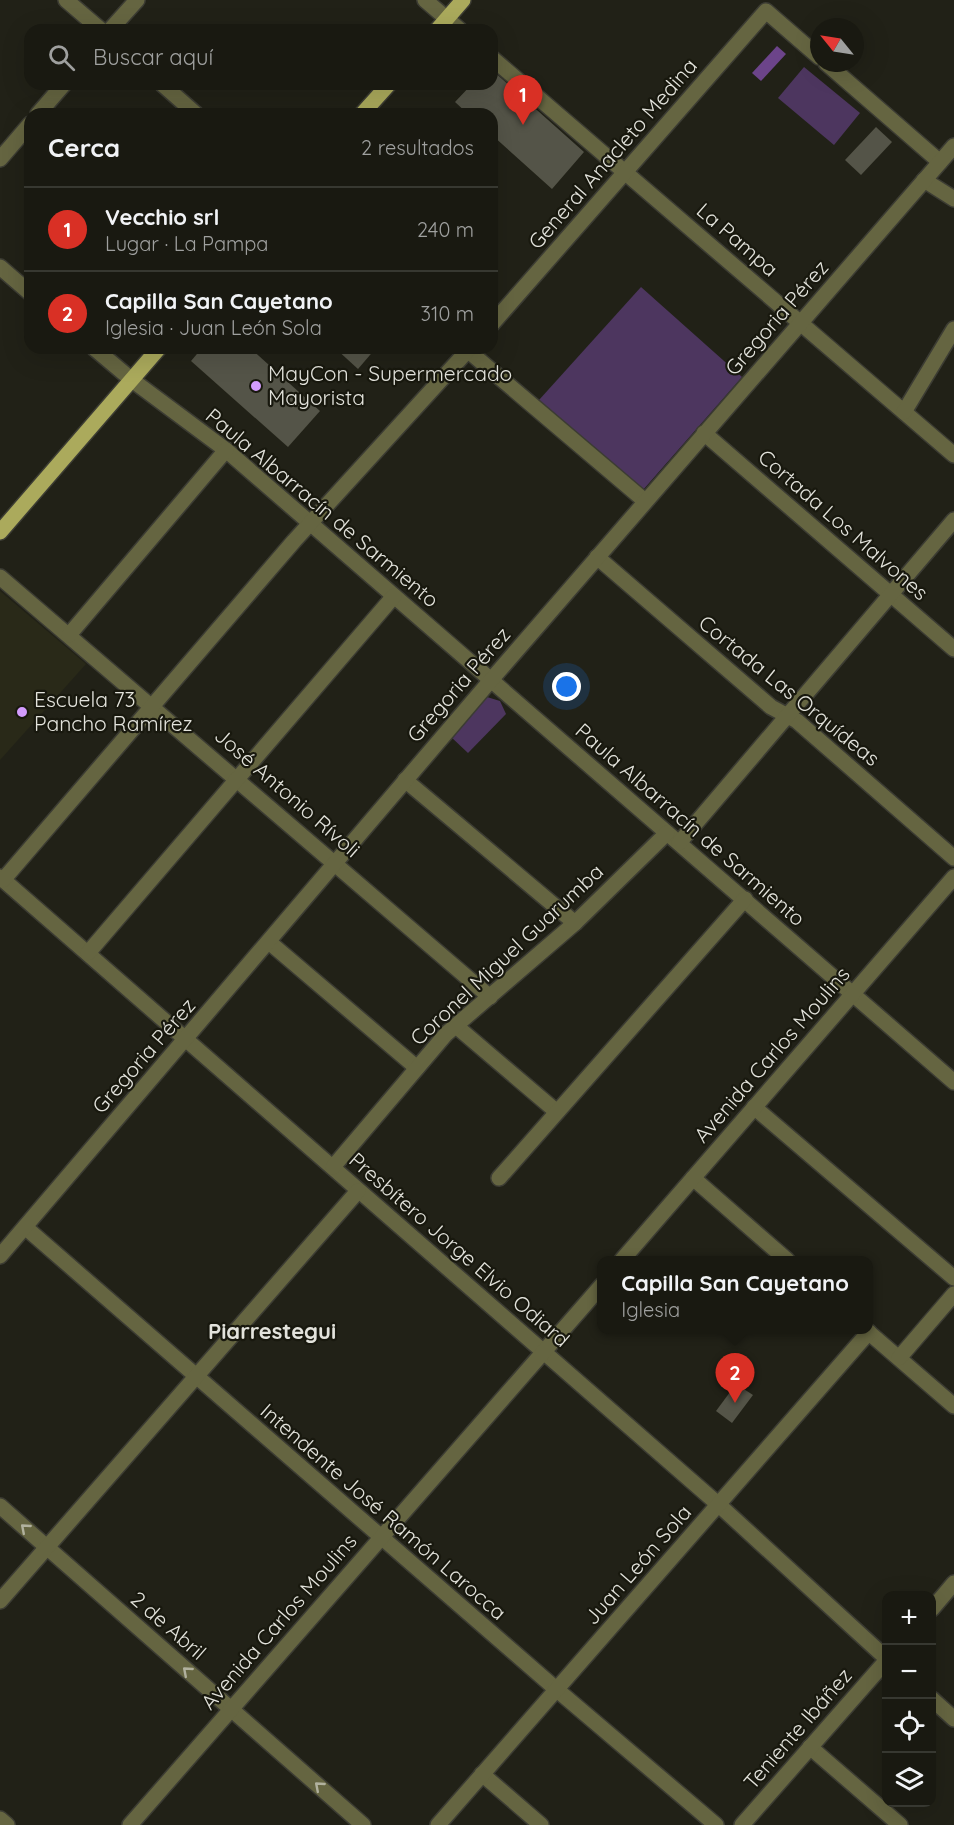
<!DOCTYPE html>
<html lang="es">
<head>
<meta charset="utf-8">
<style>
  :root { --surface:#191911; --page:#22221a; --text:#f1f3f6; --muted:#9fa09f; --line:#373831; --accent:#d93025 }
  body { margin:0; font-family:Quicksand,sans-serif; background:var(--page); color:var(--text) }
  .controls { position:absolute; right:18px; bottom:18px; display:grid; overflow:hidden; border-radius:12px; box-shadow:0 6px 24px #0002 }
  .controls button { width:54px; height:54px; display:grid; place-items:center; padding:0; border:0; border-bottom:2px solid var(--line); background:var(--surface); color:var(--text); font:30px sans-serif }
  .compass { position:absolute; left:810px; top:18px; width:54px; height:54px; border-radius:50%; background:var(--surface); box-shadow:0 6px 24px #0002; rotate:300deg }
  .you { position:absolute; left:567px; top:687px; width:21px; height:21px; margin:-15px; border:4px solid #fff; border-radius:50%; background:#1a73e8; box-shadow:0 0 0 9px #1a73e833 }
  .badge { display:grid; place-items:center; width:39px; height:39px; border-radius:50%; background:var(--accent); color:#fff; font-size:20px; font-weight:700 }
  .pin { position:absolute; translate:-50% -50px; filter:drop-shadow(0 2px 3px #0008) }
  .pin::after { content:''; position:absolute; top:32px; width:21px; height:18px; background:inherit; clip-path:polygon(0 0,100% 0,50% 100%) }
  .popup { position:absolute; left:597px; top:1256px; width:276px; height:78px; box-sizing:border-box; display:grid; place-content:center; border-radius:12px; background:var(--surface); filter:drop-shadow(0 2px 4px #0005); font-size:20px; white-space:nowrap; color:var(--muted) }
  .popup b { font-size:22px; color:var(--text) }
  .popup::after { content:''; position:absolute; left:50%; top:100%; margin-left:-12px; border:12px solid transparent; border-top-color:var(--surface) }
  .list { margin:0; padding:0; list-style:none }
  h2 { display:flex; justify-content:space-between; align-items:center; height:78px; margin:0; padding:0 24px; font-size:26px }
  h2 small { font-size:20px; font-weight:400; color:var(--muted) }
  .list li { display:grid; grid-template-columns:39px 1fr auto; gap:18px; align-items:center; box-sizing:border-box; height:84px; padding:0 24px; border-top:2px solid var(--line) }
  .list b { display:block; font-size:22px; white-space:nowrap }
  .list p { margin:0; font-size:20px; white-space:nowrap; color:var(--muted) }
  .list em { font-size:20px; font-style:normal; color:var(--muted) }
  .icon { flex:none; width:33px; height:33px; fill:none; stroke:currentColor; stroke-width:2; stroke-linecap:round; stroke-linejoin:round }
  .map { position:relative; flex:none; width:954px; height:1825px; overflow:hidden }
  .search { position:absolute; background:var(--surface); box-shadow:0 6px 24px #0002; left:24px; top:24px; width:474px; height:66px; display:flex; align-items:center; gap:15px; box-sizing:border-box; padding:0 21px; border-radius:18px; color:var(--muted); font-size:22px }
  .panel { position:absolute; background:var(--surface); box-shadow:0 6px 24px #0002; left:24px; top:108px; width:474px; height:246px; border-radius:18px }
  .map>svg:first-child { display:block }
  .built { fill:#292918 }
  .green { fill:#4d365f }
  .water { fill:#6c448a }
  .building { fill:#545448 }
  .lines { fill:none; stroke-linecap:round; stroke-linejoin:round }
  .minor-casing { stroke:#3c3c33; stroke-width:18 }
  .major-casing { stroke:#3c3c33; stroke-width:18 }
  .minor { stroke:#656541; stroke-width:15 }
  .major { stroke:#abaa5c; stroke-width:15 }
  .oneway { stroke:#b1b19e }
  .poi-dot { fill:#d39cfd; stroke:#18180e; stroke-width:2 }
  .labels { text-anchor:middle; stroke-width:4.5; stroke-linejoin:round; paint-order:stroke }
  .street-label { font-size:21px; fill:#e3e3dc; stroke:#18180e }
  .poi-label { font-size:21px; fill:#e3e3dc; stroke:#18180e; text-anchor:start }
  .neighbourhood-label { font-size:22px; font-weight:bold; fill:#e3e3dc; stroke:#18180e }
</style>
</head>
<body>
<div class="map">
<svg width="954" height="1825" viewBox="0 0 954 1825">
  <rect width="100%" height="100%" fill="#212117"/>
  <!-- built -->
  <path class="built" d="M0,591l86,73 -86,96z"/>
  <!-- green -->
  <g class="green">
    <path d="M804,67l56,46 -26,32 -56,-47z"/>
    <path d="M641,287l101,90 -99,113 -104,-90z"/>
    <path d="M487,697l13,4 6,13 -38,39 -18,-17z"/>
  </g>
  <!-- water -->
  <path class="water" d="M777,46l9,8 -25,27 -9,-8z"/>
  <!-- building -->
  <g class="building">
    <path d="M492,70l92,82 -32,37 -60,-54v-21h-24l-13,-12 17,-18h20z"/>
    <path d="M876,127l16,15 -31,33 -16,-15z"/>
    <path d="M202,348h48l70,63 -32,36 -97,-86z"/>
    <path d="M335,348h41l-18,21z"/>
    <path d="M736,1384l17,11 -21,28 -16,-12z"/>
  </g>
  <g class="lines">
    <defs>
      <g id="minor">
        <path d="M66,0l35,30"/>
        <path d="M425,0l35,30"/>
        <path d="M110,30l27,-30"/>
        <path d="M492,58l462,397"/>
        <path d="M826,63l114,99"/>
        <path d="M162,84l34,30"/>
        <path d="M38,114l26,-30"/>
        <path d="M0,159l30,-35"/>
        <path d="M924,180l30,19"/>
        <path d="M0,267l30,26"/>
        <path d="M492,324l274,-313 53,46"/>
        <path d="M94,348l38,32 94,70 728,632"/>
        <path d="M465,348l180,153"/>
        <path d="M904,412l50,-83"/>
        <path d="M704,433l250,216"/>
        <path d="M597,557l174,150 26,14 157,137"/>
        <path d="M0,577l490,420"/>
        <path d="M69,635l157,-185"/>
        <path d="M405,780l170,143"/>
        <path d="M679,843l275,-323"/>
        <path d="M0,877l719,628 167,153"/>
        <path d="M3,880l291,-339 176,-193"/>
        <path d="M269,942l148,126"/>
        <path d="M88,953l306,-357"/>
        <path d="M456,1026l101,86"/>
        <path d="M754,1107l200,171"/>
        <path d="M333,1167l113,-133 129,-111 92,-90"/>
        <path d="M499,1178l246,-279"/>
        <path d="M693,1178l94,82"/>
        <path d="M25,1227l531,462 160,136"/>
        <path d="M0,1256l491,-576 463,-534"/>
        <path d="M622,1260l332,-383"/>
        <path d="M866,1330l88,76"/>
        <path d="M899,1358l55,-64"/>
        <path d="M0,1506l363,319"/>
        <path d="M0,1601l358,-410"/>
        <path d="M932,1609l22,-26"/>
        <path d="M932,1699l22,20"/>
        <path d="M810,1747l90,78"/>
        <path d="M482,1774l59,51"/>
        <path d="M0,1819l7,6"/>
        <path d="M130,1825l472,-540"/>
        <path d="M438,1825l431,-493"/>
        <path d="M742,1825l144,-164"/>
      </g>
      <g id="major">
        <path d="M437,30l26,-30"/>
        <path d="M362,114l27,-30"/>
        <path d="M0,532l159,-184"/>
      </g>
    </defs>
    <!-- minor casing -->
    <use href="#minor" class="minor-casing"/>
    <!-- major casing -->
    <use href="#major" class="major-casing"/>
    <!-- minor -->
    <use href="#minor" class="minor"/>
    <!-- major -->
    <use href="#major" class="major"/>
  </g>
  <!-- one-way arrows -->
  <defs><path id="oneway-chevron" d="M-2-3.5L2.5 0L-2 3.5" fill="none" stroke-width="1.6" stroke-linecap="round" stroke-linejoin="round" transform="scale(1.5)"/></defs>
  <g class="oneway">
    <use href="#oneway-chevron" transform="translate(25 1528) rotate(-139)"/>
    <use href="#oneway-chevron" transform="translate(187 1671) rotate(-139)"/>
    <use href="#oneway-chevron" transform="translate(319 1786) rotate(-139)"/>
  </g>
  <!-- markers -->
  <g class="poi-dot">
    <circle cx="256" cy="386" r="6"/>
    <circle cx="22" cy="712" r="6"/>
  </g>
  <g class="labels">
    <!-- street labels -->
    <g class="street-label">
      <text transform="translate(613 154) rotate(-49)" y="7">General Anacleto Medina</text>
      <text transform="translate(737 240) rotate(41)" y="7">La Pampa</text>
      <text transform="translate(777 318) rotate(-49)" y="7">Gregoria Pérez</text>
      <text transform="translate(322 508) rotate(40)" y="7">Paula Albarracín de Sarmiento</text>
      <text transform="translate(843 525) rotate(41)" y="7">Cortada Los Malvones</text>
      <text transform="translate(459 685) rotate(-49)" y="7">Gregoria Pérez</text>
      <text transform="translate(789 691) rotate(39)" y="7">Cortada Las Orquídeas</text>
      <text transform="translate(287 793) rotate(41)" y="7">José Antonio Rívoli</text>
      <text transform="translate(690 825) rotate(41)" y="7">Paula Albarracín de Sarmiento</text>
      <text transform="translate(507 955) rotate(-43)" y="7">Coronel Miguel Guarumba</text>
      <text transform="translate(772 1055) rotate(-49)" y="7">Avenida Carlos Moulins</text>
      <text transform="translate(144 1056) rotate(-49)" y="7">Gregoria Pérez</text>
      <text transform="translate(459 1250) rotate(41)" y="7">Presbítero Jorge Elvio Odiard</text>
      <text transform="translate(383 1512) rotate(41)" y="7">Intendente José Ramón Larocca</text>
      <text transform="translate(638 1565) rotate(-49)" y="7">Juan León Sola</text>
      <text transform="translate(279 1622) rotate(-49)" y="7">Avenida Carlos Moulins</text>
      <text transform="translate(168 1626) rotate(41)" y="7">2 de Abril</text>
      <text transform="translate(798 1729) rotate(-49)" y="7">Teniente Ibáñez</text>
    </g>
    <!-- poi labels -->
    <g class="poi-label">
      <text x="268" y="381">MayCon - Supermercado<tspan x="268" dy="24">Mayorista</tspan></text>
      <text x="34" y="707">Escuela 73<tspan x="34" dy="24">Pancho Ramírez</tspan></text>
    </g>
    <!-- neighbourhood labels -->
    <g class="neighbourhood-label">
      <text x="272" y="1339">Piarrestegui</text>
    </g>
  </g>
</svg>
<div class="controls">
<button>+</button>
<button>−</button>
<button><svg class="icon" aria-label="locate" viewBox="0 0 24 24"><circle cx="12" cy="12" r="6"/><path d="M12 2v4M12 18v4M2 12h4M18 12h4"/></svg></button>
<button><svg class="icon" aria-label="layers" viewBox="0 0 24 24"><path d="M12 4l9 5-9 5-9-5zM3 14l9 5 9-5"/></svg></button>
</div>
<svg class="compass" viewBox="-18 -18 36 36"><path d="M0-13l5 13h-10z" fill="#e53935"/><path d="M0 13l5-13h-10z" fill="#9fa09f"/></svg>
<div class="you"></div>
<div class="pin badge" style="left:523px;top:125px">1</div>
<div class="pin badge" style="left:735px;top:1403px">2</div>
<div class="popup"><b>Capilla San Cayetano</b>Iglesia</div>
<div class="search"><svg class="icon" aria-label="search" viewBox="0 0 24 24"><circle cx="10" cy="10" r="6"/><path d="M15 15l6 6"/></svg>Buscar aquí</div>
<section class="panel">
<h2>Cerca<small>2 resultados</small></h2>
<ul class="list">
<li><span class="badge">1</span><div><b>Vecchio srl</b><p>Lugar · La Pampa</p></div><em>240 m</em></li>
<li><span class="badge">2</span><div><b>Capilla San Cayetano</b><p>Iglesia · Juan León Sola</p></div><em>310 m</em></li>
</ul>
</section>
</div>
</body>
</html>
